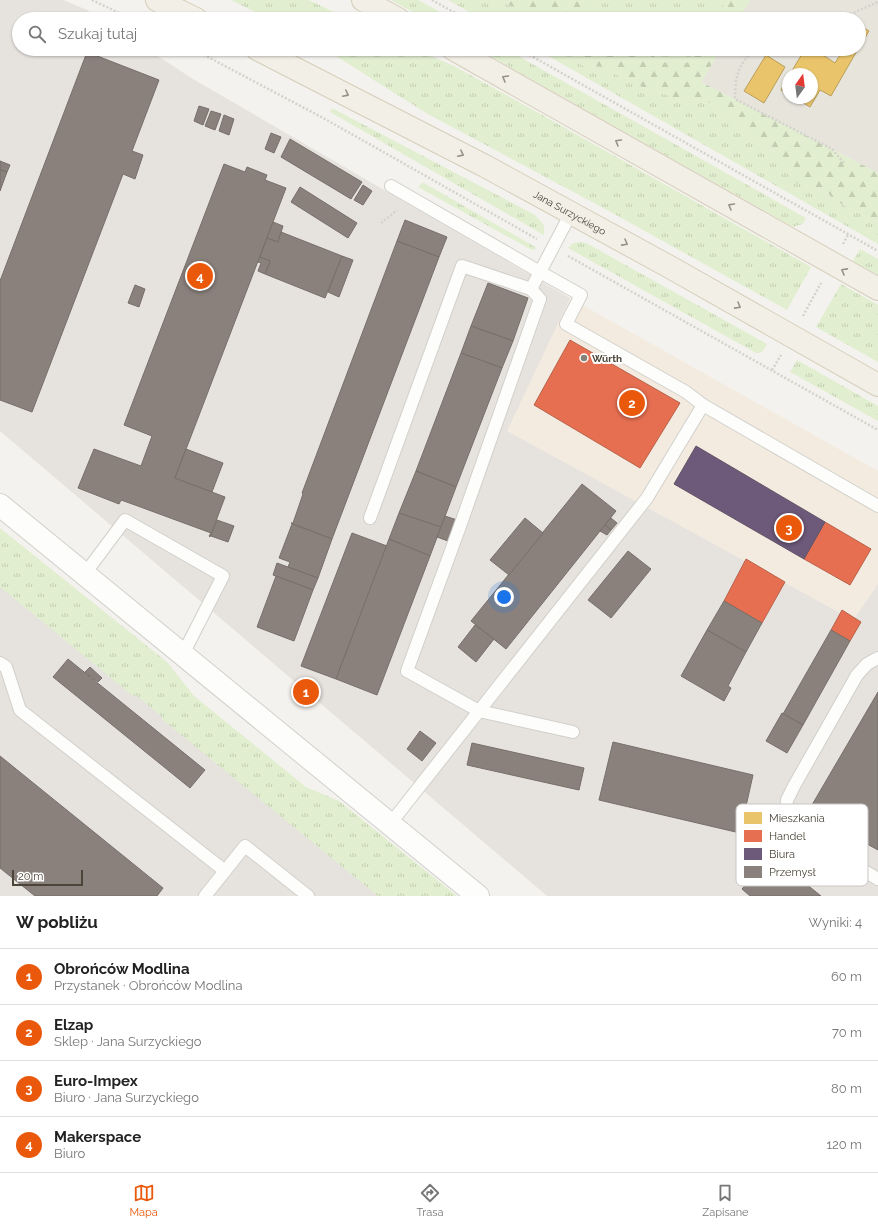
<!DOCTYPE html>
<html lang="pl">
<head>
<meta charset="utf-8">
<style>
  :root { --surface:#fff; --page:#f6f6f6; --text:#222; --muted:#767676; --line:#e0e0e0; --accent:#ea580c }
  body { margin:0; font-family:Raleway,sans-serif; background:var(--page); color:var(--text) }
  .compass { position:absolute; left:782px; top:68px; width:36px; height:36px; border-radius:50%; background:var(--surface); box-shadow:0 1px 3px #0004; rotate:14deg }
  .scale { position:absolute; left:12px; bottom:10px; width:71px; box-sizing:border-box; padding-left:4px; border:2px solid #4b4439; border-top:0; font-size:11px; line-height:14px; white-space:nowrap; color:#4b4439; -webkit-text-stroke:3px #fff; paint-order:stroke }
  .you { position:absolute; left:504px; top:597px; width:14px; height:14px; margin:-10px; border:3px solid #fff; border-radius:50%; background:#1a73e8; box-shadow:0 0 0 6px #1a73e833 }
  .badge { display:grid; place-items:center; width:26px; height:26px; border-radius:50%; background:var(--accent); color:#fff; font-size:13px; font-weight:700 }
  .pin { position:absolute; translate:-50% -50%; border:2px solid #fff; box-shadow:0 1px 4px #0006 }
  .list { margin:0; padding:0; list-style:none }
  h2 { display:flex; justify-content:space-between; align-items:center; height:52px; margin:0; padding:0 16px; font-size:17px }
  h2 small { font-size:13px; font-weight:400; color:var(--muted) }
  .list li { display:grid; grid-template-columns:26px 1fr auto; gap:12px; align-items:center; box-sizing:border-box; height:56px; padding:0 16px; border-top:1px solid var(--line) }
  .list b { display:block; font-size:15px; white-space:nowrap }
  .list p { margin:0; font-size:13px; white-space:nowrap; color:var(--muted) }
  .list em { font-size:13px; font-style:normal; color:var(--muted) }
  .icon { flex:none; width:22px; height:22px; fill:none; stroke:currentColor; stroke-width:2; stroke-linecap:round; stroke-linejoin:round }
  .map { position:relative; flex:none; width:878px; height:896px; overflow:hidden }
  .search { position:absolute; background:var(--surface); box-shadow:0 1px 3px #0004; left:12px; right:12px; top:12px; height:44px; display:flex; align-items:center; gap:10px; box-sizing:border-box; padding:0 14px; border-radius:22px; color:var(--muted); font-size:15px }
  .sheet { height:276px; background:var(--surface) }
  nav { display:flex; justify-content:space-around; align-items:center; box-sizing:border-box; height:56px; border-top:1px solid var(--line); background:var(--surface); font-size:11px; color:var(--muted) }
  nav a { display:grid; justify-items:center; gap:2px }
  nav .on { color:var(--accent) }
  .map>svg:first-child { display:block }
  .residential { fill:#e7e4dc; fill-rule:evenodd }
  .commercial { fill:#f3ebdf }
  .industrial { fill:#e6e2de }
  .grass { fill:url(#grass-tufts) }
  .forest { fill:url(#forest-firs) }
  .homes { fill:#e9c46a; stroke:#ba9e5b }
  .shops { fill:#e76f51; stroke:#b8624a }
  .offices { fill:#6d597a; stroke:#635366 }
  .industry { fill:#8a817c; stroke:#776f68 }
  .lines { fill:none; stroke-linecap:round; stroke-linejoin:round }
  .service-casing { stroke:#d2d0cb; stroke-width:14 }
  .minor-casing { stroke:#d2d0cb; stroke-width:24 }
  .primary-casing { stroke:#d6cebb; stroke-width:24 }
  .path { stroke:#d3d2cc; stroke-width:2.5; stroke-dasharray:2 2; stroke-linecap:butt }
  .service { stroke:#fdfdfc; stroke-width:12 }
  .minor { stroke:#fdfdfc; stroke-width:22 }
  .primary { stroke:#f2efe6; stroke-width:22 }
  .oneway { stroke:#969187 }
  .poi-dot { fill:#868178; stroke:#fff; stroke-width:1.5 }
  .labels { text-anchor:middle; stroke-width:4; stroke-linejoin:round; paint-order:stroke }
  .street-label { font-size:10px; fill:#4b4439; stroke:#fff }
  .poi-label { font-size:10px; font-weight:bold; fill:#4b4439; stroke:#fff; text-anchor:start }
  .key { fill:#fff; stroke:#c9c7c4; stroke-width:1 }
  .key-label { font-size:11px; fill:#4b4439 }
</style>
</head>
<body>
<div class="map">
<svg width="878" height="896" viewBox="0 0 878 896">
  <defs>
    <pattern id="grass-tufts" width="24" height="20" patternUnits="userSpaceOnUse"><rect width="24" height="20" fill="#e1eecf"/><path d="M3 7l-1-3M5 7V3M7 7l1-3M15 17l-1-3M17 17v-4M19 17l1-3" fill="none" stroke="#c3cdb2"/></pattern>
    <pattern id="forest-firs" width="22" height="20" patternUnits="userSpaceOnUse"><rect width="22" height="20" fill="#e1eecf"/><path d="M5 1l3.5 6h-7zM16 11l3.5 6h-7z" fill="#c3cdb2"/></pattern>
  </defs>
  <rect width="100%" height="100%" fill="#f4f2ee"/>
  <!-- residential -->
  <path class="residential" d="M750,0h128v173l-177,-91 20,-33h138v-30h-120zM788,74h24v24h-24z"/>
  <!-- commercial -->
  <path class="commercial" d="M570,298l308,173v113l-25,36 -347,-189z"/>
  <!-- industrial -->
  <g class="industrial">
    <path d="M0,0h63l24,10 13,9h-81v30h128l46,30 377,219 -63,133 346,189 25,-36v312h-331l-547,-465z"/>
    <path d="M0,558l407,338h-407z"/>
  </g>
  <!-- grass -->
  <g class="grass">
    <path d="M231,0h78l39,19h-79z"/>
    <path d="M391,0h27l35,19h-28z"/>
    <path d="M448,0h29l6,2c10,-2 29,2 38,9 2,2 4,6 6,8h-45z"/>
    <path d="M600,0h117l20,19h-150l-8,-4z"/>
    <path d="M325,49h90l39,17 81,45 276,156 -24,43 -180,-100 -181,-97z"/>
    <path d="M478,49h28l300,169 -3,6 -10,3z"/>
    <path d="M536,49h32l14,17 24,1 18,13h10l12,11 13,1 24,9 11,-1 17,3 24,18 16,18 25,14 28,33 11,2 13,5 10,9 40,20v22z"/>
    <path d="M641,49h80l-20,33z"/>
    <path d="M332,108l203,107 9,10v10l-214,-123z"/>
    <path d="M422,183h2l113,65 -4,2 -3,-1 -112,-62z"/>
    <path d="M582,242l6,2 179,100c-3,6 -4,9 -11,9l-188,-105 5,-5z"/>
    <path d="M860,249l18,10v16l-25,-14z"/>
    <path d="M841,284l37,21v57l-62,-35z"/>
    <path d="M797,360l81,46v15l-88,-49z"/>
    <path d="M0,528l167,134 27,34 112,91 33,14 118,95h-79l-215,-176 -3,-5 -24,-20 -3,1 -133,-109z"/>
  </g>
  <!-- forest -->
  <g class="forest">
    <path d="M477,0h123l-20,15 6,4h-59c-2,-2 -4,-6 -6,-8 -9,-7 -28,-11 -38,-9z"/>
    <path d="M717,0h33l-11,19h-2z"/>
    <path d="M568,49h73l25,14h21l4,-5v-9h30l-20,33 177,91v49l-40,-20 -10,-9 -13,-5 -11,-2 -13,-7 -15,-26 -25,-14 -16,-18 -24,-18 -17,-3 -11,1 -24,-9 -13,-1 -12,-11h-10l-18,-13 -24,-1z"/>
  </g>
  <!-- homes -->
  <g class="homes">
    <path d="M862,27l7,4 -10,17v-19z"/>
    <path d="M805,49h9l21,14 8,-13 -2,-1h17l-27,47 -11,-6 -10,17 -15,-9h17v-24h-22z"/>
    <path d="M766,55l19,12 -21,36 -20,-12z"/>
    <path d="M788,77v17l-7,-4z"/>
  </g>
  <!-- shops -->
  <g class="shops">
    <path d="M570,340l110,63 -40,65 -106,-63z"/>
    <path d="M825,522l46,27 -21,36 -46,-26z"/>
    <path d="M746,559l39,23 -23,41 -38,-22z"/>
    <path d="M842,610l19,12 -11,19 -19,-11z"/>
  </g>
  <!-- offices -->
  <path class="offices" d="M696,446l129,76 -21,37 -130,-75z"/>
  <!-- industry -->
  <g class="industry">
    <path d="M87,52l72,28 -27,71 11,4 -8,24 -12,-5 -91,238 -32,-12v-119z"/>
    <path d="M199,106l10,3 -6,16 -9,-4z"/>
    <path d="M211,111l10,3 -6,16 -10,-4z"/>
    <path d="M224,115l10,4 -5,16 -10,-4z"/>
    <path d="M271,133l10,4 -7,16 -9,-4z"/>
    <path d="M290,139l72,43 -11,17 -70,-42z"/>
    <path d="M0,161l10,4 -3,7 -7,-2z"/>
    <path d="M224,164l21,8 2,-5 20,8 -2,5 21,8 -111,290 50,19 -15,40 -1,-1 2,-3 -76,-28 -14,-5 -2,4 -41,-16 16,-39 47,17 11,-30 -28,-11z"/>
    <path d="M0,170l7,2 -7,19z"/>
    <path d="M363,185l9,6 -9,14 -9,-5z"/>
    <path d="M300,187l57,36 -9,15 -57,-36z"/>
    <path d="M405,220l42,17 -8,20 -42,-16z"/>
    <path d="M273,222l10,4 -5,16 -11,-4z"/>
    <path d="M281,232l61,24 -17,42 -60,-24 5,-13 -10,-4 7,-19 11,4z"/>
    <path d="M397,241l42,16 -107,282 -41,-16h2l10,-29 -1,-1z"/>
    <path d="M342,256l11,4 -14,37 -11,-5z"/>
    <path d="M260,257l10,4 -5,13 -7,-3 3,-8 -3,-1z"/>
    <path d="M488,283l40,15 -15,43 -42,-15z"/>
    <path d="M135,285l10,4 -6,18 -11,-4z"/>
    <path d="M471,326l42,15 -11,27 -41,-15z"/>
    <path d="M461,353l41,15 -46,119 -40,-16z"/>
    <path d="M186,449l37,14 -11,29 -37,-14z"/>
    <path d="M416,471l40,16 -15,40 -42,-14z"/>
    <path d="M582,484l34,27 -110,138 -35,-28z"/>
    <path d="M399,513l42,14 -11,29 -41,-17z"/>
    <path d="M445,516l12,4 -9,21 -11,-4z"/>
    <path d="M525,518l18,15 -34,42 -19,-15z"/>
    <path d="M611,518l6,5 -6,7 -6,-5z"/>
    <path d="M217,520l17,6 -6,16 -17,-6z"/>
    <path d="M292,524l40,15 -14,39 -30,-11 2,-5 -11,-4z"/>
    <path d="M605,525l6,5 -4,5 -7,-4z"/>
    <path d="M352,533l35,13 -51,133 -35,-13z"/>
    <path d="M389,539l41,17 -53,139 -41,-16z"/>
    <path d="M628,551l23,18 -40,49 -23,-18z"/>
    <path d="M277,563l41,15 -5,12 -40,-15z"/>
    <path d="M276,576l37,14 -19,51 -37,-14z"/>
    <path d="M724,601l38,22 -16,29 -39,-22z"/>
    <path d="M475,625l19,14 -18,23 -18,-15z"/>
    <path d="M707,630l39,22 -18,34 3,2 -7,13 -43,-25z"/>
    <path d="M831,630l19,11 -47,84 -20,-11z"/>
    <path d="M68,659l137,111 -15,18 -137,-111z"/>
    <path d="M90,667l12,11 -4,4 -13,-10z"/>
    <path d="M878,692v158l-20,-11v-11l-20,-1 -29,-17z"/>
    <path d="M782,713l21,12 -16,28 -21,-12z"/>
    <path d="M420,731l16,12 -14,18 -15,-12z"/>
    <path d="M613,742l140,33 -13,58 -141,-33z"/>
    <path d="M472,743l112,25 -5,22 -112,-25z"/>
    <path d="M0,756l163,132 -6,8h-122l-35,-28z"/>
    <path d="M770,855l51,41h-71l-8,-7z"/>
  </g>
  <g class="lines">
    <defs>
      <g id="service">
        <path d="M531,289l9,10 -81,230 -52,142 72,40 94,21"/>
        <path d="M703,405l175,101"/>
        <path d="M370,518l92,-252 69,23 9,-17 -149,-86"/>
        <path d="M84,575l41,-55 98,56 -40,78"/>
        <path d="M878,658l-11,6 -10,11 -63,111 -7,14 -1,11 4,10 12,13 76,45"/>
        <path d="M0,663l6,4 14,43 205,161"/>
        <path d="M390,824l257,-326 56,-93 -17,-13 -120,-68 15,-29 -41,-23 31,-59"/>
        <path d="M205,896l40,-50 63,50"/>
      </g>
      <path id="minor" d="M0,505l478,391"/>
      <g id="primary">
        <path d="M157,0l39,19"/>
        <path d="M363,0l35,19"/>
        <path id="s1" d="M257,49l228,117 183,100 210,119"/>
        <path d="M453,49l425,240"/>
      </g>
    </defs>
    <!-- service casing -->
    <use href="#service" class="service-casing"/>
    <!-- minor casing -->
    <use href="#minor" class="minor-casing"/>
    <!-- primary casing -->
    <use href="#primary" class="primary-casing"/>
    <!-- path -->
    <g class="path">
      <path d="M92,0l40,19"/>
      <path d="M432,0l34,19"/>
      <path d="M839,19l39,-17"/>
      <path d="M193,49l132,70 212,120"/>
      <path d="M519,49l359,202"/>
      <path d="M753,49c-15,19 -18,26 -18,50l97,50 12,14"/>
      <path d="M381,223l16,-13"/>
      <path d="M843,244l5,-9"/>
      <path d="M568,256l310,174"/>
      <path d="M803,316l18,-33"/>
      <path d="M772,370l9,-15"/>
    </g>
    <!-- service -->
    <use href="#service" class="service"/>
    <!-- minor -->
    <use href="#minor" class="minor"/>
    <!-- primary -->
    <use href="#primary" class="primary"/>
  </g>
  <!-- one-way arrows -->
  <defs><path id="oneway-chevron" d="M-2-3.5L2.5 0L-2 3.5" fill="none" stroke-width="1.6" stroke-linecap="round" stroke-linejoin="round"/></defs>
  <g class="oneway">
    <use href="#oneway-chevron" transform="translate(505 78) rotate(-150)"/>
    <use href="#oneway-chevron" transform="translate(346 94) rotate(27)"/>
    <use href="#oneway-chevron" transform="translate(618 142) rotate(-150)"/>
    <use href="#oneway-chevron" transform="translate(461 154) rotate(27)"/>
    <use href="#oneway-chevron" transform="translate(731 206) rotate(-150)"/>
    <use href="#oneway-chevron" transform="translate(625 243) rotate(29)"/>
    <use href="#oneway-chevron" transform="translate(844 271) rotate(-151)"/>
    <use href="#oneway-chevron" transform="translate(738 306) rotate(29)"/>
  </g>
  <!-- markers -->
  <circle class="poi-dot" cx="584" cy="358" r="4"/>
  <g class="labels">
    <!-- street labels -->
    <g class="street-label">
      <text dy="4" stroke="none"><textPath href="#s1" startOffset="353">Jana Surzyckiego</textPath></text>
    </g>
    <!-- poi labels -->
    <g class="poi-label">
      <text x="592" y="362">Würth</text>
    </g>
  </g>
  <!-- legend -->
  <rect x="736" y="804" width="132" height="82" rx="6" class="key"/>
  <rect x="744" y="812" width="18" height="12" fill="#e9c46a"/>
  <rect x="744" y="830" width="18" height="12" fill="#e76f51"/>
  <rect x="744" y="848" width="18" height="12" fill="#6d597a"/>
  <rect x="744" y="866" width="18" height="12" fill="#8a817c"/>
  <g class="key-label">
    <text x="769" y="822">Mieszkania</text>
    <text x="769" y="840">Handel</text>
    <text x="769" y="858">Biura</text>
    <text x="769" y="876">Przemysł</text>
  </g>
</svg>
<svg class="compass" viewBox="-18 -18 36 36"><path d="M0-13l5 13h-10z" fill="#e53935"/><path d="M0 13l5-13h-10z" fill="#767676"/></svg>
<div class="scale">20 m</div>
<div class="you"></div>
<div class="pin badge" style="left:306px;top:692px">1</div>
<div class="pin badge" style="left:632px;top:403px">2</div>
<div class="pin badge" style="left:789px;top:528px">3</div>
<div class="pin badge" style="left:200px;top:276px">4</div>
<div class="search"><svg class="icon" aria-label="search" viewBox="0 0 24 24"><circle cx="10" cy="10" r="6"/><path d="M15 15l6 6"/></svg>Szukaj tutaj</div>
</div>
<section class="sheet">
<h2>W pobliżu<small>Wyniki: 4</small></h2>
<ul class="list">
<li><span class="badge">1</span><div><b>Obrońców Modlina</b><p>Przystanek · Obrońców Modlina</p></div><em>60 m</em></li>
<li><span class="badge">2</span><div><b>Elzap</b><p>Sklep · Jana Surzyckiego</p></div><em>70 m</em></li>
<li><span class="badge">3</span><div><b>Euro-Impex</b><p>Biuro · Jana Surzyckiego</p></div><em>80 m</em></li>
<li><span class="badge">4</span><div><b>Makerspace</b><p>Biuro</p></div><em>120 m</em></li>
</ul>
</section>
<nav>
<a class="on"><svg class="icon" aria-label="map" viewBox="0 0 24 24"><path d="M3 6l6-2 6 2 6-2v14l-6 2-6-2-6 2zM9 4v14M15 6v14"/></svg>Mapa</a>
<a><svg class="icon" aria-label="directions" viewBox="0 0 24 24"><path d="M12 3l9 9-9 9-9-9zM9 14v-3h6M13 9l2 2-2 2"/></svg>Trasa</a>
<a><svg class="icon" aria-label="saved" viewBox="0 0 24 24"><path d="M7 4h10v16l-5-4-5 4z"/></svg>Zapisane</a>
</nav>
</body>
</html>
